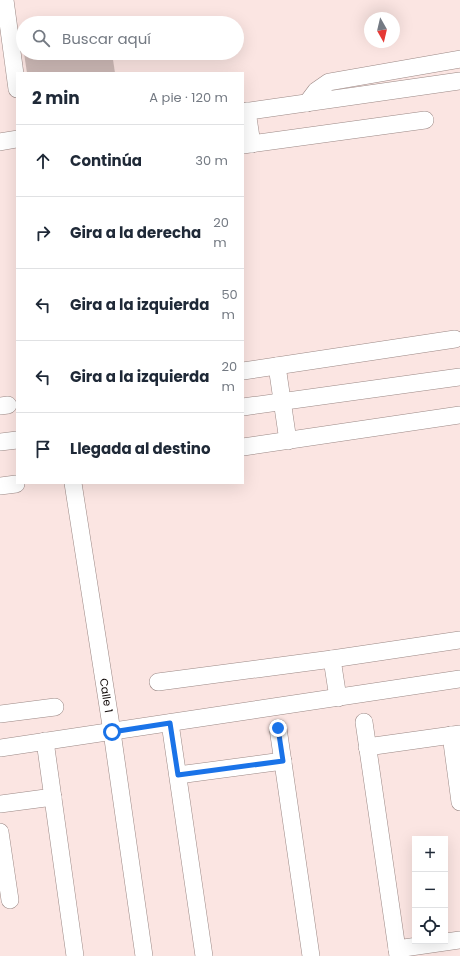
<!DOCTYPE html>
<html lang="es">
<head>
<meta charset="utf-8">
<style>
  :root { --surface:#fff; --page:#f6f6f7; --text:#1f2937; --muted:#747a83; --line:#e0e1e3 }
  body { margin:0; font-family:Poppins,sans-serif; background:var(--page); color:var(--text) }
  .controls { position:absolute; right:12px; bottom:12px; display:grid; overflow:hidden; border-radius:0px; box-shadow:0 4px 16px #0002 }
  .controls button { width:36px; height:36px; display:grid; place-items:center; padding:0; border:0; border-bottom:1px solid var(--line); background:var(--surface); color:var(--text); font:20px sans-serif }
  .compass { position:absolute; left:364px; top:12px; width:36px; height:36px; border-radius:50%; background:var(--surface); box-shadow:0 4px 16px #0002; rotate:172deg }
  .stop { position:absolute; width:12px; height:12px; margin:-9px; border:3px solid #1a73e8; border-radius:50%; background:#fff }
  .stop.end { background:#1a73e8; border-color:#fff; box-shadow:0 1px 4px #0008 }
  .list { margin:0; padding:0; list-style:none }
  h2 { display:flex; justify-content:space-between; align-items:center; height:52px; margin:0; padding:0 16px; font-size:17px }
  h2 small { font-size:13px; font-weight:400; color:var(--muted) }
  .list li { display:grid; grid-template-columns:26px 1fr auto; gap:12px; align-items:center; box-sizing:border-box; height:72px; padding:0 16px; border-top:1px solid var(--line) }
  .list b { display:block; font-size:15px; white-space:nowrap }
  .list em { font-size:13px; font-style:normal; color:var(--muted) }
  .icon { flex:none; width:22px; height:22px; fill:none; stroke:currentColor; stroke-width:2; stroke-linecap:round; stroke-linejoin:round }
  .map { position:relative; flex:none; width:460px; height:956px; overflow:hidden }
  .search { position:absolute; background:var(--surface); box-shadow:0 4px 16px #0002; left:16px; top:16px; width:228px; height:44px; display:flex; align-items:center; gap:10px; box-sizing:border-box; padding:0 14px; border-radius:22px; color:var(--muted); font-size:15px }
  .panel { position:absolute; background:var(--surface); box-shadow:0 4px 16px #0002; left:16px; top:72px; width:228px; height:412px; border-radius:0px }
  .map>svg:first-child { display:block }
  .building { fill:#cdb9b6 }
  .lines { fill:none; stroke-linecap:round; stroke-linejoin:round }
  .minor-casing { stroke:#9b8885; stroke-width:18 }
  .minor { stroke:#fff; stroke-width:17 }
  .route { stroke:#1a73e8; stroke-width:5 }
  .labels { text-anchor:middle; stroke-width:3; stroke-linejoin:round; paint-order:stroke }
  .street-label { font-size:11px; fill:#140d0c; stroke:#fff }
</style>
</head>
<body>
<div class="map">
<svg width="460" height="956" viewBox="0 0 460 956">
  <rect width="100%" height="100%" fill="#fbe5e2"/>
  <!-- building -->
  <path class="building" d="M24,53h88l3,20h-88z"/>
  <g class="lines">
    <defs>
      <g id="minor">
        <path d="M5,0l12,89"/>
        <path d="M307,103l9,-12 13,-9 131,-23"/>
        <path d="M247,111l5,33"/>
        <path d="M243,112l217,-31"/>
        <path d="M0,142l17,-3"/>
        <path d="M243,145l182,-25"/>
        <path d="M277,366l11,75"/>
        <path d="M243,371l212,-32"/>
        <path d="M0,406l8,-1"/>
        <path d="M243,407l217,-30"/>
        <path d="M0,442l17,-2"/>
        <path d="M243,447l217,-32"/>
        <path id="s1" d="M73,483l39,249 32,224"/>
        <path d="M0,486l16,-2"/>
        <path d="M332,659l6,39"/>
        <path d="M158,682l174,-23 128,-19"/>
        <path d="M0,714l55,-7"/>
        <path d="M364,722l34,234"/>
        <path d="M170,723l34,233"/>
        <path d="M278,728l33,228"/>
        <path d="M451,735l9,67"/>
        <path d="M45,741l30,215"/>
        <path d="M367,747l93,-13"/>
        <path d="M0,748l460,-69"/>
        <path d="M178,775l105,-14"/>
        <path d="M0,804l53,-7"/>
        <path d="M0,832l10,68"/>
        <path d="M397,949l63,-9"/>
      </g>
    </defs>
    <!-- minor casing -->
    <use href="#minor" class="minor-casing"/>
    <!-- minor -->
    <use href="#minor" class="minor"/>
  </g>
  <g class="lines">
    <!-- route -->
    <path class="route" d="M112,732l58,-9 8,52 105,-14 -5,-33"/>
  </g>
  <g class="labels">
    <!-- street labels -->
    <g class="street-label">
      <text dy="4" stroke="none"><textPath href="#s1" startOffset="215">Calle 1</textPath></text>
    </g>
  </g>
</svg>
<div class="controls">
<button>+</button>
<button>−</button>
<button><svg class="icon" aria-label="locate" viewBox="0 0 24 24"><circle cx="12" cy="12" r="6"/><path d="M12 2v4M12 18v4M2 12h4M18 12h4"/></svg></button>
</div>
<svg class="compass" viewBox="-18 -18 36 36"><path d="M0-13l5 13h-10z" fill="#e53935"/><path d="M0 13l5-13h-10z" fill="#747a83"/></svg>
<div class="stop" style="left:112px;top:732px"></div>
<div class="stop end" style="left:278px;top:728px"></div>
<div class="search"><svg class="icon" aria-label="search" viewBox="0 0 24 24"><circle cx="10" cy="10" r="6"/><path d="M15 15l6 6"/></svg>Buscar aquí</div>
<section class="panel">
<h2>2 min<small>A pie · 120 m</small></h2>
<ul class="list">
<li><svg class="icon" aria-label="ahead" viewBox="0 0 24 24"><path d="M12 20V5M6 11l6-6 6 6"/></svg><div><b>Continúa</b></div><em>30 m</em></li>
<li><svg class="icon" aria-label="right" viewBox="0 0 24 24"><path d="M7 20v-9h11M14 6l5 5-5 5"/></svg><div><b>Gira a la derecha</b></div><em>20 m</em></li>
<li><svg class="icon" aria-label="left" viewBox="0 0 24 24"><path d="M17 20v-9H6M10 6l-5 5 5 5"/></svg><div><b>Gira a la izquierda</b></div><em>50 m</em></li>
<li><svg class="icon" aria-label="left" viewBox="0 0 24 24"><path d="M17 20v-9H6M10 6l-5 5 5 5"/></svg><div><b>Gira a la izquierda</b></div><em>20 m</em></li>
<li><svg class="icon" aria-label="arrive" viewBox="0 0 24 24"><path d="M6 21V4h12l-3 4 3 4H6"/></svg><div><b>Llegada al destino</b></div></li>
</ul>
</section>
</div>
</body>
</html>
